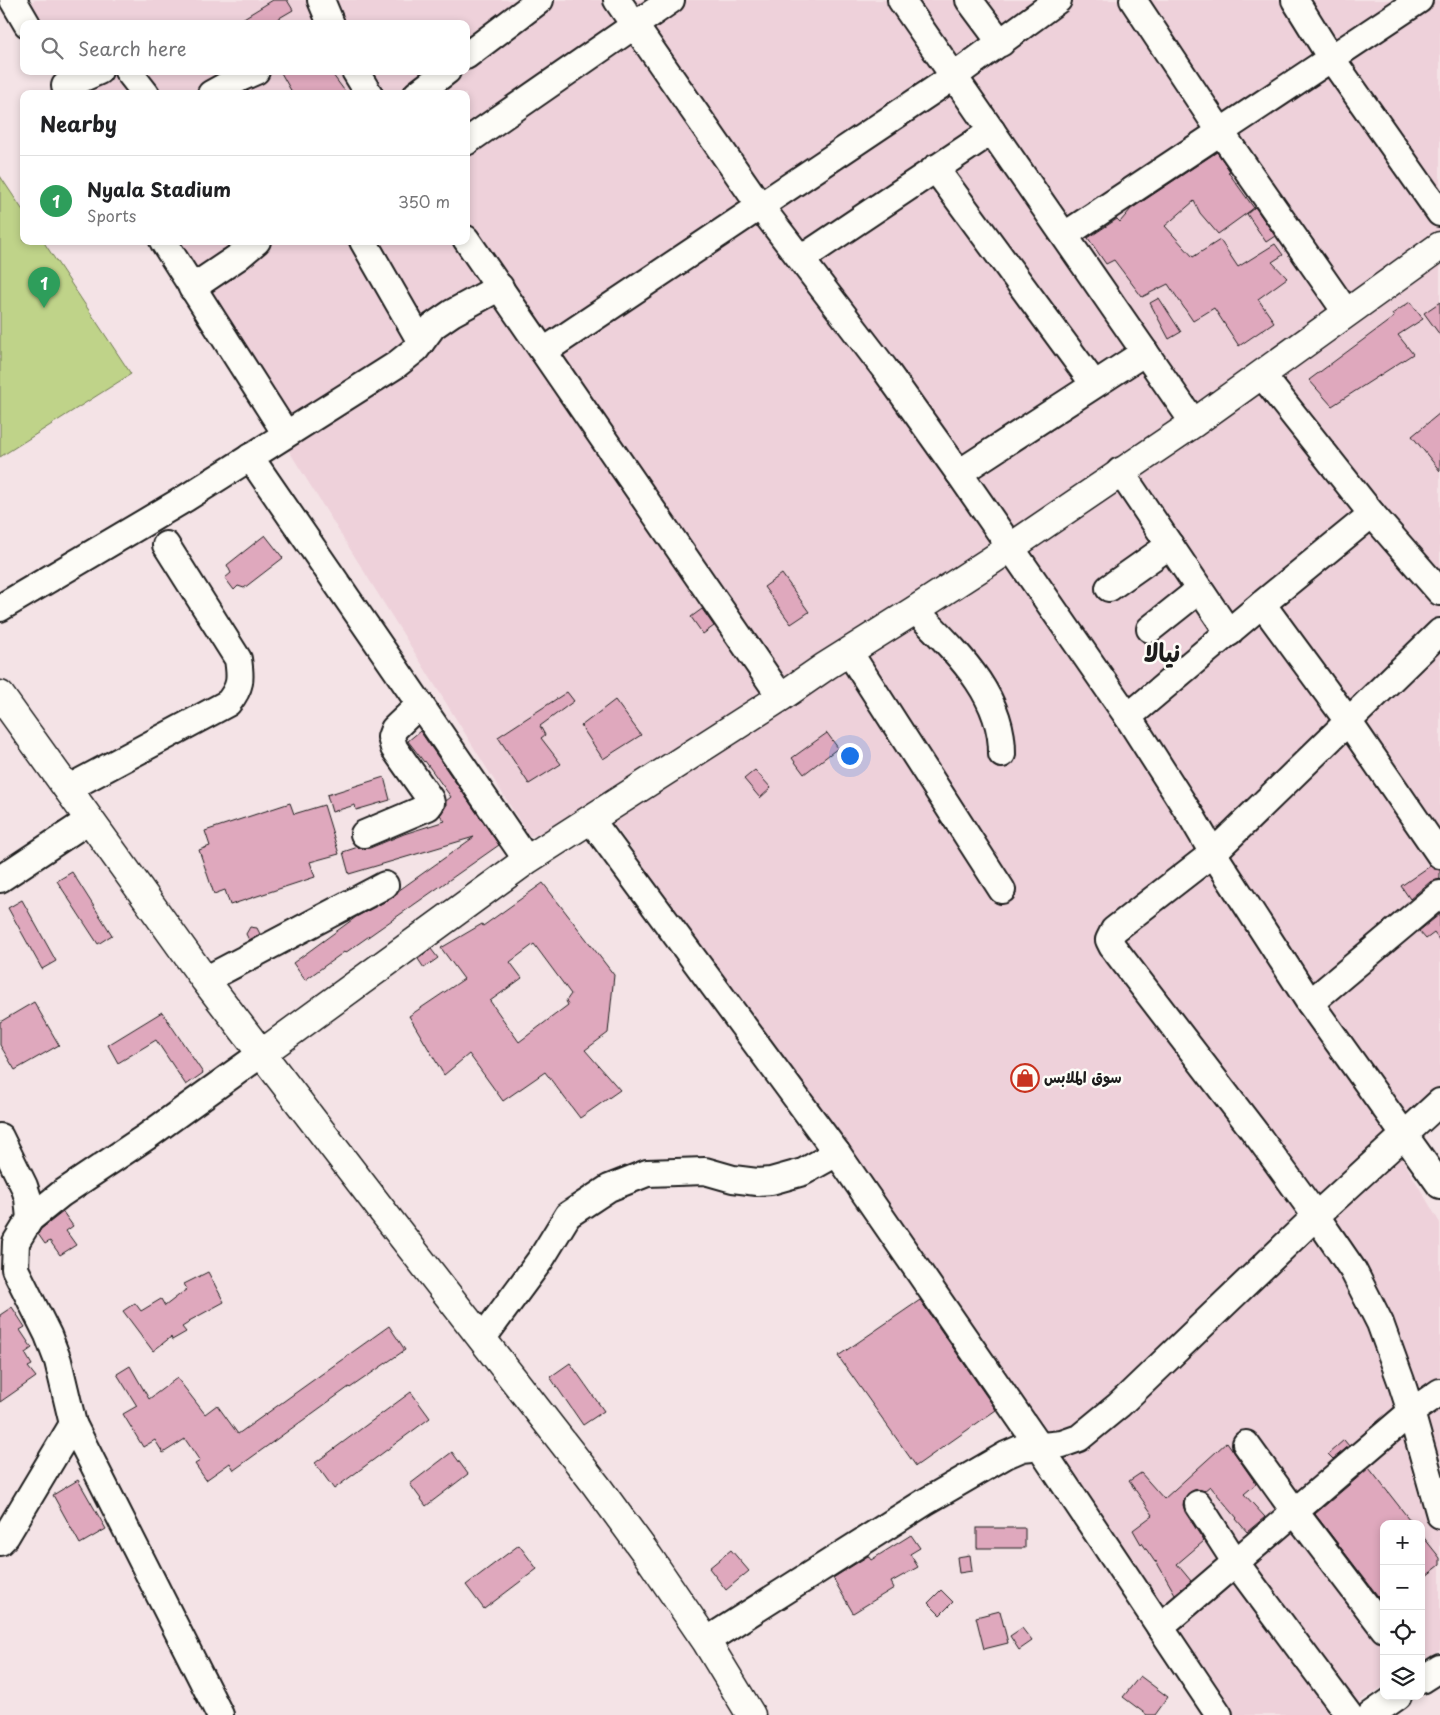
<!DOCTYPE html>
<html lang="en">
<head>
<meta charset="utf-8">
<style>
  :root { --surface:#fff; --page:#f2f2f2; --text:#202124; --muted:#757577; --line:#e0e0e0; --accent:#c8321e }
  body { margin:0; font-family:"Playpen Sans","Playpen Sans Arabic",sans-serif; background:var(--page); color:var(--text) }
  .controls { position:absolute; right:15px; bottom:15px; display:grid; overflow:hidden; border-radius:10px; box-shadow:0 2px 8px #0003 }
  .controls button { width:45px; height:45px; display:grid; place-items:center; padding:0; border:0; border-bottom:1px solid var(--line); background:var(--surface); color:var(--text); font:25px sans-serif }
  .you { position:absolute; left:849px; top:755px; width:18px; height:18px; margin:-12px; border:4px solid #fff; border-radius:50%; background:#1a73e8; box-shadow:0 0 0 8px #1a73e833 }
  .badge { display:grid; place-items:center; width:32px; height:32px; border-radius:50%; background:var(--accent); color:#fff; font-size:16px; font-weight:700 }
  .pin { position:absolute; translate:-50% -41px; filter:drop-shadow(0 1px 2px #0008) }
  .pin::after { content:''; position:absolute; top:26px; width:18px; height:15px; background:inherit; clip-path:polygon(0 0,100% 0,50% 100%) }
  .list { margin:0; padding:0; list-style:none }
  h2 { display:flex; justify-content:space-between; align-items:center; height:65px; margin:0; padding:0 20px; font-size:21px }
  h2 small { font-size:16px; font-weight:400; color:var(--muted) }
  .list li { display:grid; grid-template-columns:32px 1fr auto; gap:15px; align-items:center; box-sizing:border-box; height:90px; padding:0 20px; border-top:1px solid var(--line) }
  .list b { display:block; font-size:19px; white-space:nowrap }
  .list p { margin:0; font-size:16px; white-space:nowrap; color:var(--muted) }
  .list em { font-size:16px; font-style:normal; color:var(--muted) }
  .icon { flex:none; width:28px; height:28px; fill:none; stroke:currentColor; stroke-width:2; stroke-linecap:round; stroke-linejoin:round }
  .map { position:relative; flex:none; width:1440px; height:1715px; overflow:hidden }
  .search { position:absolute; background:var(--surface); box-shadow:0 2px 8px #0003; left:20px; top:20px; width:450px; height:55px; display:flex; align-items:center; gap:12px; box-sizing:border-box; padding:0 18px; border-radius:10px; color:var(--muted); font-size:19px }
  .panel { position:absolute; background:var(--surface); box-shadow:0 2px 8px #0003; left:20px; top:90px; width:450px; height:155px; border-radius:10px }
  .map>svg:first-child { display:block }
  .built { fill:#eed1da }
  .pitch { fill:#bfd389; stroke:#6e7852 }
  .building { fill:#dfa8bd; stroke:#1c1c1c; fill-rule:evenodd }
  .lines { fill:none; stroke-linecap:round; stroke-linejoin:round }
  .minor-casing { stroke:#1c1c1c; stroke-width:30 }
  .major-casing { stroke:#1c1c1c; stroke-width:31 }
  .minor { stroke:#fdfcf7; stroke-width:26 }
  .major { stroke:#fdfcf7; stroke-width:28 }
  .labels { text-anchor:middle; stroke-width:5; stroke-linejoin:round; paint-order:stroke }
  .poi-label { font-size:15px; font-weight:bold; fill:#1c1c1c; stroke:#fdfcf7; text-anchor:start }
  .town-label { font-size:25px; font-weight:bold; fill:#1c1c1c; stroke:#fdfcf7 }
</style>
</head>
<body>
<div class="map">
<svg width="1440" height="1715" viewBox="0 0 1440 1715">
  <rect width="100%" height="100%" fill="#f4e3e6"/>
  <filter id="ink" filterUnits="userSpaceOnUse"><feTurbulence type="fractalNoise" baseFrequency=".02" numOctaves="2"/><feDisplacementMap in="SourceGraphic" scale="10" xChannelSelector="R" yChannelSelector="G"/><feConvolveMatrix kernelMatrix="1 2 1 2 8 2 1 2 1" color-interpolation-filters="sRGB"/></filter>
  <g filter="url(#ink)">
    <!-- built -->
    <path class="built" d="M35,0h1405v1098l-48,43 48,82v427l-19,12v-138h-37v162l-45,29h-106l-616,-887 -88,8 -371,-595h308v-147h-400l-14,-23h414v-47h-442l-9,-12z"/>
    <!-- pitch -->
    <path class="pitch" d="M0,176l24,36v29h19l88,133 -131,83z"/>
    <!-- building -->
    <g class="building">
      <path d="M273,0h14l6,10 -24,14h-35z"/>
      <path d="M280,71h50l17,23h-54z"/>
      <path d="M1217,152l13,19 -2,1 26,36 -36,26 -18,-21 -6,-12 -29,25 28,31 27,-17 18,27 37,-23 8,11 -11,7 15,16 -29,21 16,23 -35,24 -25,-38 -21,13 -25,-37 -26,13 -28,-37 -8,4 -18,-26 29,-19 3,3 11,-13z"/>
      <path d="M1255,207l20,29 -9,6 -19,-28z"/>
      <path d="M1159,298l22,34 -12,7 -19,-36z"/>
      <path d="M1410,302l13,17 -25,16 15,19 -81,52 -23,-26 85,-63 -2,-3z"/>
      <path d="M1440,302v33l-16,-22z"/>
      <path d="M1440,413v58l-28,-35z"/>
      <path d="M265,535l18,23 -39,30 -6,-2 -4,4 -9,-12 6,-5 -4,-8z"/>
      <path d="M782,574l27,38 -18,12 -27,-37z"/>
      <path d="M702,609l12,17 -11,8 -12,-17z"/>
      <path d="M567,692l7,9 -34,25 5,9 -4,3 20,26 -32,20 -31,-47z"/>
      <path d="M615,700l26,35 -38,24 -22,-33z"/>
      <path d="M420,731l79,114 -154,108 -1,-1 -39,28 -12,-17 63,-46 36,-19 6,-7 76,-54 -125,37 -6,-22 15,-5 5,2 7,-1 34,-14 41,-13 -5,-6 6,-9v-5l5,-4 -26,-36 -1,1 -16,-21z"/>
      <path d="M827,733l11,15 -34,26 -12,-16z"/>
      <path d="M755,770l16,18 -11,10 -16,-19z"/>
      <path d="M384,777l6,23 -34,10 -1,-5 -23,7 -5,-17z"/>
      <path d="M290,803l4,11 30,-9 15,49 -29,8 5,15 -85,28 -5,-15 -11,4 -15,-44 11,-4 -5,-15z"/>
      <path d="M1430,866l4,3 6,1v9l-10,3 -20,17 -9,-13z"/>
      <path d="M72,872l40,63 -14,9 -41,-63z"/>
      <path d="M543,883l71,92 -6,58 -23,17 35,40 -40,28 -35,-46 -42,29 -34,-47 -25,21 -35,-59 55,-37 -23,-31 41,-24 1,2zM534,944l37,50 -5,7 2,4 -49,37 -29,-41 32,-23 -12,-16z"/>
      <path d="M22,900l34,61 -14,8 -34,-61z"/>
      <path d="M1440,914v27l-6,-8 -8,6 -7,-8z"/>
      <path d="M250,927l7,1 3,6 -11,6 -3,-6z"/>
      <path d="M431,949l7,9 -14,10 -6,-9z"/>
      <path d="M34,1002l25,43 -44,25 -15,-25v-23z"/>
      <path d="M162,1012l41,61 -17,12 -30,-45 -38,23 -10,-18z"/>
      <path d="M63,1212l10,14 -7,5 10,14 -16,10 -10,-14 -5,3 -7,-10 3,-5z"/>
      <path d="M208,1272l16,30 -35,19 1,1 -8,5 4,5 -14,8 -1,-3 -18,14 -30,-40 12,-8 6,8 20,-12 4,7 22,-17 -3,-5z"/>
      <path d="M920,1300l76,110 -80,56 -78,-110z"/>
      <path d="M12,1307l13,20 -5,3 12,18 -7,5 7,12 -4,2 8,10 -36,25v-87z"/>
      <path d="M389,1326l16,24 -55,38 -1,-1 -115,83 -4,-7 -24,17 -11,-16 5,-3 -15,-22 -22,14 -8,-13 -12,7 -20,-33 14,-8 -20,-32 13,-8 19,33 28,-21 28,36 12,-9 21,29z"/>
      <path d="M570,1363l34,48 -21,14 -33,-48z"/>
      <path d="M411,1392l19,26 -96,71 -19,-26z"/>
      <path d="M1344,1440l5,6 -16,13 -5,-5z"/>
      <path d="M1227,1442l29,42 -12,10 21,23 -18,15 -11,-13 1,-1 -27,-32 -6,5 -7,-2 -7,3 -6,6 -1,7 2,7 19,29 -27,23 14,17 -16,13 -19,-33 -1,1 -13,-19 -1,1 -8,-14 20,-15 -24,-34 12,-8 23,26z"/>
      <path d="M452,1452l16,22 -42,32 -16,-22z"/>
      <path d="M1369,1468l44,56h-29v80l-69,-90z"/>
      <path d="M78,1480l28,49 -26,15 -27,-49z"/>
      <rect x="977" y="1528" width="48" height="20"/>
      <path d="M1421,1534l19,24v7l-19,15z"/>
      <path d="M911,1535l9,13 -10,6 8,13 -27,15 3,6 -41,25 -20,-35 35,-22 3,4z"/>
      <path d="M519,1545l18,24 -53,40 -18,-24z"/>
      <path d="M731,1550l18,21 -23,19 -17,-22z"/>
      <path d="M970,1555l2,16 -13,2 -2,-16z"/>
      <path d="M941,1590l12,12 -13,13 -12,-12z"/>
      <path d="M1000,1611l8,32 -24,6 -8,-32z"/>
      <path d="M1022,1628l10,13 -13,9 -9,-14z"/>
      <path d="M1140,1676l28,21 -13,18h-8l-24,-18z"/>
    </g>
    <g class="lines">
      <defs>
        <g id="minor">
          <path d="M13,0l14,24"/>
          <path d="M321,0l10,24"/>
          <path d="M617,0l143,206 124,162 75,105 169,244 65,102 20,34 97,150 130,182"/>
          <path d="M901,0l293,423"/>
          <path d="M969,0l32,43"/>
          <path d="M1133,0l87,131 126,181"/>
          <path d="M1295,0l36,58 109,155"/>
          <path d="M466,56l74,-56"/>
          <path d="M128,71l18,23"/>
          <path d="M355,71l14,23"/>
          <path d="M65,86l34,-15"/>
          <path d="M211,94l29,-16 16,-7"/>
          <path d="M417,94l30,-23"/>
          <path d="M466,142l205,-142"/>
          <path d="M935,168l159,216"/>
          <path d="M1065,235l354,-235"/>
          <path d="M466,239l315,458"/>
          <path d="M163,241l123,193"/>
          <path d="M363,241l58,101"/>
          <path d="M801,259l191,-128"/>
          <path d="M192,288l46,-31 19,-16"/>
          <path d="M544,351l409,-274 105,-77"/>
          <path d="M1262,375l110,139 68,78"/>
          <path d="M250,457l277,403"/>
          <path d="M1120,471l109,162"/>
          <path d="M959,473l186,-121"/>
          <path d="M1109,588l61,-43"/>
          <path d="M1262,604l86,117 92,134"/>
          <path d="M0,608l186,-110 210,-133 20,-16 17,-23 19,-13 48,-26"/>
          <path d="M915,610c39,40 88,84 87,144"/>
          <path d="M1150,629l49,-39"/>
          <path d="M1440,632l-227,221 -99,77 -5,10 3,6 148,193 56,77 37,54 27,53 21,58 10,31 29,103"/>
          <path d="M849,652l153,238"/>
          <path d="M1128,717l134,-113 110,-90"/>
          <path d="M67,789l161,-86c13,-16 13,-24 10,-44l-72,-114"/>
          <path d="M591,820l246,333 202,293 180,269"/>
          <path d="M364,834l64,-27 3,-4 -1,-4 -36,-51 -3,-11 3,-8 26,-25"/>
          <path d="M0,879l89,-59"/>
          <path d="M205,980l180,-95"/>
          <path d="M1310,1003l130,-109"/>
          <path d="M0,1137l24,49 4,12 2,21"/>
          <path d="M482,1339l59,-80 27,-44 41,-27 38,-15 58,-2 28,8 24,3 14,-1 32,-9 34,-19"/>
          <path d="M1246,1444l49,68 89,117"/>
          <path d="M1198,1504l38,59 113,152"/>
          <path d="M0,1542l6,-6 67,-112"/>
          <path d="M1160,1627l251,-215 29,-20"/>
          <path d="M706,1641l219,-139 81,-47 16,-7 40,-4 17,-6 40,-33 197,-189 124,-114"/>
          <path d="M1421,1680l19,-12"/>
          <path d="M220,1715l-147,-291 -15,-63 -10,-26 -33,-66 1,-27 14,-23 31,-25 85,-57 115,-83"/>
          <path d="M1371,1715l27,-19"/>
        </g>
        <g id="major">
          <path d="M0,695l205,285 189,246 202,259 52,71 58,85 45,74"/>
          <path d="M261,1054l266,-194 254,-163 45,-31 89,-56 77,-50 202,-137 246,-177"/>
        </g>
      </defs>
      <!-- minor casing -->
      <use href="#minor" class="minor-casing"/>
      <!-- major casing -->
      <use href="#major" class="major-casing"/>
      <!-- minor -->
      <use href="#minor" class="minor"/>
      <!-- major -->
      <use href="#major" class="major"/>
    </g>
  </g>
  <!-- icons -->
  <defs>
    <symbol id="shop-ring" viewBox="-11 -11 22 22"><circle r="9.5" fill="#fdfcf7" stroke="#c8321e" stroke-width="1.5"/><path d="M-5-2.5h2.3a2.7 3.5 0 0 1 5.4 0H5L5.5 6h-11ZM-1.5-2.5h3a1.5 2.3 0 0 0-3 0Z" fill="#c8321e"/></symbol>
  </defs>
  <g fill-rule="evenodd">
    <use href="#shop-ring" x="1009" y="1062" width="32" height="32"/>
  </g>
  <g class="labels">
    <!-- poi labels -->
    <g class="poi-label">
      <text x="1044" y="1083">سوق الملابس</text>
    </g>
    <!-- town labels -->
    <g class="town-label">
      <text x="1162" y="662">نيالا</text>
    </g>
  </g>
</svg>
<div class="controls">
<button>+</button>
<button>−</button>
<button><svg class="icon" aria-label="locate" viewBox="0 0 24 24"><circle cx="12" cy="12" r="6"/><path d="M12 2v4M12 18v4M2 12h4M18 12h4"/></svg></button>
<button><svg class="icon" aria-label="layers" viewBox="0 0 24 24"><path d="M12 4l9 5-9 5-9-5zM3 14l9 5 9-5"/></svg></button>
</div>
<div class="you"></div>
<div class="pin badge" style="left:44px;top:308px;background:#2e9e5b">1</div>
<div class="search"><svg class="icon" aria-label="search" viewBox="0 0 24 24"><circle cx="10" cy="10" r="6"/><path d="M15 15l6 6"/></svg>Search here</div>
<section class="panel">
<h2>Nearby<small></small></h2>
<ul class="list">
<li><span class="badge" style="background:#2e9e5b">1</span><div><b>Nyala Stadium</b><p>Sports</p></div><em>350 m</em></li>
</ul>
</section>
</div>
</body>
</html>
